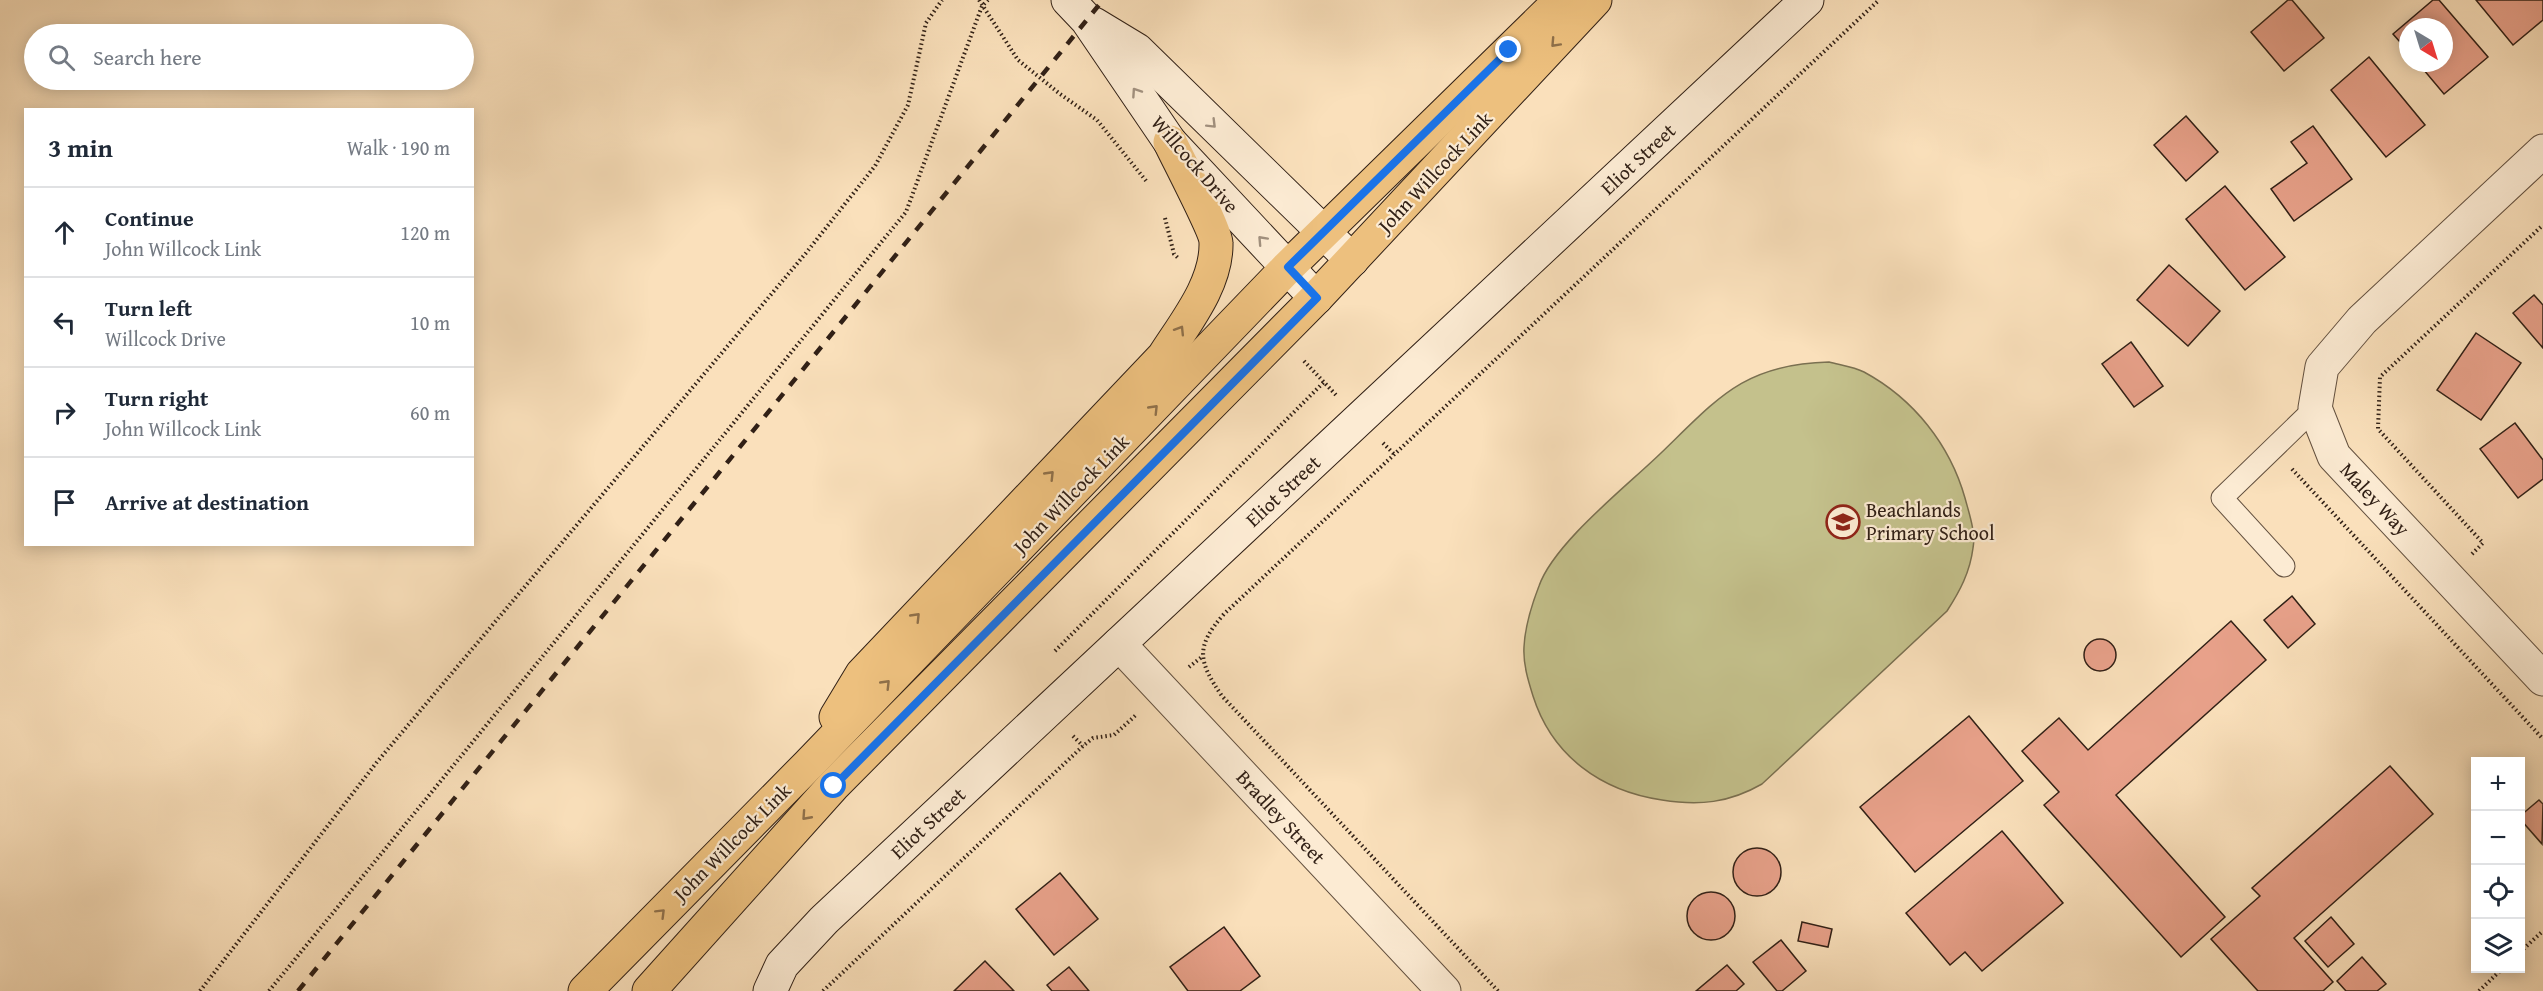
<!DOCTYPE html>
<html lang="en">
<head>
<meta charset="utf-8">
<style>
  :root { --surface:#fff; --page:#f2f2f3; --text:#1f2937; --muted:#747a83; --line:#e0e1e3 }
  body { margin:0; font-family:"Gentium Book Plus",serif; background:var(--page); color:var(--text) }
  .controls { position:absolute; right:18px; bottom:18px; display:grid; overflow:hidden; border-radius:0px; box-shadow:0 3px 15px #0003 }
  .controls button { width:54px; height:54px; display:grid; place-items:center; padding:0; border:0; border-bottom:2px solid var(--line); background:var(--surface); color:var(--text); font:30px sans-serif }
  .compass { position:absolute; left:2399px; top:18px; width:54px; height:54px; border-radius:50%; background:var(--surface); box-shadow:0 3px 15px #0003; rotate:142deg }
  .stop { position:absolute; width:18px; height:18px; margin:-14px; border:4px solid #1a73e8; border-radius:50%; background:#fff }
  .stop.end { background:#1a73e8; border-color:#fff; box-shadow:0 2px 6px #0008 }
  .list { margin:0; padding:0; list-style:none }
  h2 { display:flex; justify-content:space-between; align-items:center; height:78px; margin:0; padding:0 24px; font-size:26px }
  h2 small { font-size:20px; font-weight:400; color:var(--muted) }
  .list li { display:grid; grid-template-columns:39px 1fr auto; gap:18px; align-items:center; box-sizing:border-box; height:90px; padding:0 24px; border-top:2px solid var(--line) }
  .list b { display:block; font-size:22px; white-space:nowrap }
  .list p { margin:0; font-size:20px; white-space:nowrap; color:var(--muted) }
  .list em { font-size:20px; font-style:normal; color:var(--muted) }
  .icon { flex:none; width:33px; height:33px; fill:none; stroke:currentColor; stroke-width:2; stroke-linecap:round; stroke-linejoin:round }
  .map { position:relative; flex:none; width:2543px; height:991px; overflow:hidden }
  .search { position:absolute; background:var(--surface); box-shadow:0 3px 15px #0003; left:24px; top:24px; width:450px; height:66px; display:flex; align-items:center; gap:15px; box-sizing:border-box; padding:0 21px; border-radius:33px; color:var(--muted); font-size:22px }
  .panel { position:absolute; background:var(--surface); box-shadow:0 3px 15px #0003; left:24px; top:108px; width:450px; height:438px; border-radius:0px }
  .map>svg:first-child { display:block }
  .green { fill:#c4c18c; stroke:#7a7051; stroke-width:1.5 }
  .building { fill:#e8a18a; stroke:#312016; stroke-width:1.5 }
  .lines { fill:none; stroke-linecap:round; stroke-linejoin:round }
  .lane-casing { stroke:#63503f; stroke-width:23 }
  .street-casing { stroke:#63503f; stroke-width:35 }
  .secondary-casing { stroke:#312016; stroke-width:35 }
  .primary-casing { stroke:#312016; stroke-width:35 }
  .path { stroke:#312016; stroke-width:4; stroke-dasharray:1.5 3; stroke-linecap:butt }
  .lane { stroke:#fcebd3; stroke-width:21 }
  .street { stroke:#fcebd3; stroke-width:33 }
  .secondary { stroke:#fcebd3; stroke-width:33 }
  .primary { stroke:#edc07e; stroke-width:33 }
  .rail { stroke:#312016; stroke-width:4.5; stroke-dasharray:10 10; stroke-linecap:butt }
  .oneway { stroke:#8f704a }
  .oneway2 { stroke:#a1907e }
  .route { stroke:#1a73e8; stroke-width:8 }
  .labels { text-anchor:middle; stroke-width:4.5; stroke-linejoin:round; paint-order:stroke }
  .street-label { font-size:20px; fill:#312016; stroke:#fcebd3 }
  .poi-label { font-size:20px; fill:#312016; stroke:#fcebd3; text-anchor:start }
</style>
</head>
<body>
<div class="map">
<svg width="2543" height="991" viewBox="0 0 2543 991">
  <rect width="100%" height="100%" fill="#fae0bb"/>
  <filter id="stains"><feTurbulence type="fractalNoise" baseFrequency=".00333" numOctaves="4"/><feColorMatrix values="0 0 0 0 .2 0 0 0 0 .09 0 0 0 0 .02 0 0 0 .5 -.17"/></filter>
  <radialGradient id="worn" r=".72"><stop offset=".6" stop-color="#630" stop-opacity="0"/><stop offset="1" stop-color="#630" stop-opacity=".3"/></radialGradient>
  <!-- green -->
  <path class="green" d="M1829,362c11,3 25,5 35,10 50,27 86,73 101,126 4,15 11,35 8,50 -3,24 -13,43 -26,63l-185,173c-33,19 -63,22 -100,16 -61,-9 -110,-44 -129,-104 -5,-16 -10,-32 -9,-49 1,-20 8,-43 15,-61 15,-43 88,-100 122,-133 57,-55 83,-89 168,-91z"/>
  <!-- building -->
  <g class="building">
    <path d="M2288,0h4l32,38 -40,33 -33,-39z"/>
    <path d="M2433,0h6l49,57 -44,37 -26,-31h26v-36h-36v24l-15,-17z"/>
    <path d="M2476,0h67v20l-30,25z"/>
    <path d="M2369,57l56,68 -39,32 -55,-67z"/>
    <path d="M2186,116l32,36 -32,29 -32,-36z"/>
    <path d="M2313,126l39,53 -58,42 -23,-32 36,-26 -16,-21z"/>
    <path d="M2225,186l60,71 -40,33 -59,-71z"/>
    <path d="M2169,265l51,46 -32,35 -51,-46z"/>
    <path d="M2534,295l9,10v43l-30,-35z"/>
    <path d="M2476,333l45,30 -40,57 -44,-30z"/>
    <path d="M2131,342l32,44 -29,21 -32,-43z"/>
    <path d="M2515,423l28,37v19l-25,19 -38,-49z"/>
    <path d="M2292,596l23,28 -27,24 -24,-28z"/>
    <path d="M2231,621l35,39 -150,135 109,122 -44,40 -137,-152 15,-13 -37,-41 37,-33 29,32z"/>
    <circle cx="2100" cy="655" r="16"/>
    <path d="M1969,716l54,65 -108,91 -55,-65z"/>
    <path d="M2390,766l43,48 -139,124 39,44 -10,9h-65l-47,-52 49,-43 -8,-8z"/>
    <path d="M2539,800l4,4 -1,40 -22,-25v-3z"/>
    <path d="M2002,831l61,72 -81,68 -17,-19 -15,13 -44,-52z"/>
    <circle cx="1757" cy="872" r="24"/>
    <path d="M1060,873l38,46 -44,36 -38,-46z"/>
    <circle cx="1711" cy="916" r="24"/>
    <path d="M2331,917l23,27 -26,23 -23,-26z"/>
    <path d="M1802,922l30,7 -4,18 -30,-6z"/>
    <path d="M1224,927l36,49 -20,15h-52l-18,-24z"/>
    <path d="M1781,940l25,31 -24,20h-5l-24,-29z"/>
    <path d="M2362,957l24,27 -9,7h-31l-9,-10z"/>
    <path d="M985,961l29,30h-60z"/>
    <path d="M1727,965l17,19 -8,7h-40z"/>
    <path d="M1069,967l20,24h-37l-5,-6z"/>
  </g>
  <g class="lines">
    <defs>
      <path id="lane" d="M2284,566l-62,-68 93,-90"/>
      <g id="street">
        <path d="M2543,151l-181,169 -40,47 -7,41 19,48 209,223"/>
        <path d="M1119,644l325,347"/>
      </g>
      <g id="secondary">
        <path d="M1068,0l19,20 83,122 146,156"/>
        <path d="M1094,24l43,26 215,210"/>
        <path d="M770,991l12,-26 42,-45 983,-920"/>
      </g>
      <g id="primary">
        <path d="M836,717l26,-43 302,-318c21,-33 53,-72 52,-113 0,-12 -38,-84 -46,-101"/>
        <path d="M585,991l223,-226 480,-498 273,-267"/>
        <path d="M649,991l184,-205 483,-488 279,-298"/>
      </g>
    </defs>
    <!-- lane casing -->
    <use href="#lane" class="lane-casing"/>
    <!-- street casing -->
    <use href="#street" class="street-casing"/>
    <!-- secondary casing -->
    <use href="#secondary" class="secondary-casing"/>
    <!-- primary casing -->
    <use href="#primary" class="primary-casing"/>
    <!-- path -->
    <g class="path">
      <path d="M979,0l39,60 42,34 37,26 50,62"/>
      <path d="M1165,218l9,36 5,5"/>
      <path d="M1304,361l32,34"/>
      <path d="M1383,443l11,11"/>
      <path d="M2292,469l251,270"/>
      <path d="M2472,554l11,-11 -105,-114 2,-52 163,-152"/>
      <path d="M1055,651l269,-269"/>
      <path d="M1189,667l14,-11"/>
      <path d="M1073,736l10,10"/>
      <path d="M2520,952l23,-21"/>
      <path d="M200,991l177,-229 429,-509 69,-87 33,-61 18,-82 16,-23"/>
      <path d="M269,991l637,-779 76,-206 6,-6"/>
      <path d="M823,991l260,-245 10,-8 21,-3 23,-21"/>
      <path d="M1498,991l-276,-295c-24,-35 -27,-49 2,-82l655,-614"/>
      <path d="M2479,991l24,-23"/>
    </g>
    <!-- lane -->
    <use href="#lane" class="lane"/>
    <!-- street -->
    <use href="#street" class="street"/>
    <!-- secondary -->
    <use href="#secondary" class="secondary"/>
    <!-- primary -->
    <use href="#primary" class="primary"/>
    <!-- rail -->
    <path class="rail" d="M298,991l805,-991"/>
  </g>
  <!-- one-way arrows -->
  <defs><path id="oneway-chevron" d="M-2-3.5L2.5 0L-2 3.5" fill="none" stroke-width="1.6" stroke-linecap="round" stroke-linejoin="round" transform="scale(1.5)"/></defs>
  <g class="oneway">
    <use href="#oneway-chevron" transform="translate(1555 43) rotate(133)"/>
    <use href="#oneway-chevron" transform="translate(1180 330) rotate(-58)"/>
    <use href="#oneway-chevron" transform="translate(1154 409) rotate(-46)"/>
    <use href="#oneway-chevron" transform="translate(1050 475) rotate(-46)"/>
    <use href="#oneway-chevron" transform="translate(916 617) rotate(-46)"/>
    <use href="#oneway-chevron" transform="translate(886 684) rotate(-46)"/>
    <use href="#oneway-chevron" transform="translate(806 816) rotate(132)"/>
    <use href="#oneway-chevron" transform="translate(661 913) rotate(-45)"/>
  </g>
  <g class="oneway2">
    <use href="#oneway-chevron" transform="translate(1136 92) rotate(-124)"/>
    <use href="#oneway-chevron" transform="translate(1212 124) rotate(45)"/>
    <use href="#oneway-chevron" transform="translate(1262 240) rotate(-133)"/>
  </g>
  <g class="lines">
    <!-- route -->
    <path class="route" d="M834,786l483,-488 -29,-31 221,-217"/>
  </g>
  <!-- icons -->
  <defs>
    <symbol id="school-ring" viewBox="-11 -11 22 22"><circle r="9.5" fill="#fcebd3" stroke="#8f2418" stroke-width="1.5"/><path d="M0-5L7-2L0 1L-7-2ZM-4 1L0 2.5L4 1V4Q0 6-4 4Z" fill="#8f2418"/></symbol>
  </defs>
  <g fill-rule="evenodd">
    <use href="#school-ring" x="1824" y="503" width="38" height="38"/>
  </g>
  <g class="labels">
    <!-- street labels -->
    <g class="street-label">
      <text transform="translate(1638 159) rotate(-43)" y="7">Eliot Street</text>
      <text transform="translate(1195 164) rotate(49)" y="7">Willcock Drive</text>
      <text transform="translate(1435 172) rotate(-47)" y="7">John Willcock Link</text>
      <text transform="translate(1283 491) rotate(-43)" y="7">Eliot Street</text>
      <text transform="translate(1071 494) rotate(-46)" y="7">John Willcock Link</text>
      <text transform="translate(2375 499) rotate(47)" y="7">Maley Way</text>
      <text transform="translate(1281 817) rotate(47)" y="7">Bradley Street</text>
      <text transform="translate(928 823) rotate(-43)" y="7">Eliot Street</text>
      <text transform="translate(732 842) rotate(-45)" y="7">John Willcock Link</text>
    </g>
    <!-- poi labels -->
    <g class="poi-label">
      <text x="1866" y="517">Beachlands<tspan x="1866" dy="23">Primary School</tspan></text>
    </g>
  </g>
  <rect width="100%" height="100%" filter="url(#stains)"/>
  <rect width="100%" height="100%" fill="url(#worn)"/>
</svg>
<div class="controls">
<button>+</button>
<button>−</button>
<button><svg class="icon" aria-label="locate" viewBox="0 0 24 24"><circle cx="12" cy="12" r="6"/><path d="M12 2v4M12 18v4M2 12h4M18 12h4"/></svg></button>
<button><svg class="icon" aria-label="layers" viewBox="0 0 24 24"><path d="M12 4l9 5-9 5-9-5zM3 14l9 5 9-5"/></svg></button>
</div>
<svg class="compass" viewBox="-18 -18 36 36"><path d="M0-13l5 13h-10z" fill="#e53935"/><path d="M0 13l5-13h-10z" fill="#747a83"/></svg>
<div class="stop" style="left:834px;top:786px"></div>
<div class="stop end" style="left:1509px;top:50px"></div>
<div class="search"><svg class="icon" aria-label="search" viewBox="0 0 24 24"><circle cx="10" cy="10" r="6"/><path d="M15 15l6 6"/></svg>Search here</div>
<section class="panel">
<h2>3 min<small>Walk · 190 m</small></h2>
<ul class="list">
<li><svg class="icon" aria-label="ahead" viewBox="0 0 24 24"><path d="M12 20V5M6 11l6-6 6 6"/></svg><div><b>Continue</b><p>John Willcock Link</p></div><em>120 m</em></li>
<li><svg class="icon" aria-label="left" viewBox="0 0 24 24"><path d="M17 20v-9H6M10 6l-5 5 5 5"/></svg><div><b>Turn left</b><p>Willcock Drive</p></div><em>10 m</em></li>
<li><svg class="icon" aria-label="right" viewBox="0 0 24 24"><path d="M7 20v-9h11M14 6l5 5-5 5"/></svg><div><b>Turn right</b><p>John Willcock Link</p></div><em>60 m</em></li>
<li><svg class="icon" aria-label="arrive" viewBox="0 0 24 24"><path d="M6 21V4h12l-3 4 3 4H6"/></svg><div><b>Arrive at destination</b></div></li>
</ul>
</section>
</div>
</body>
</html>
